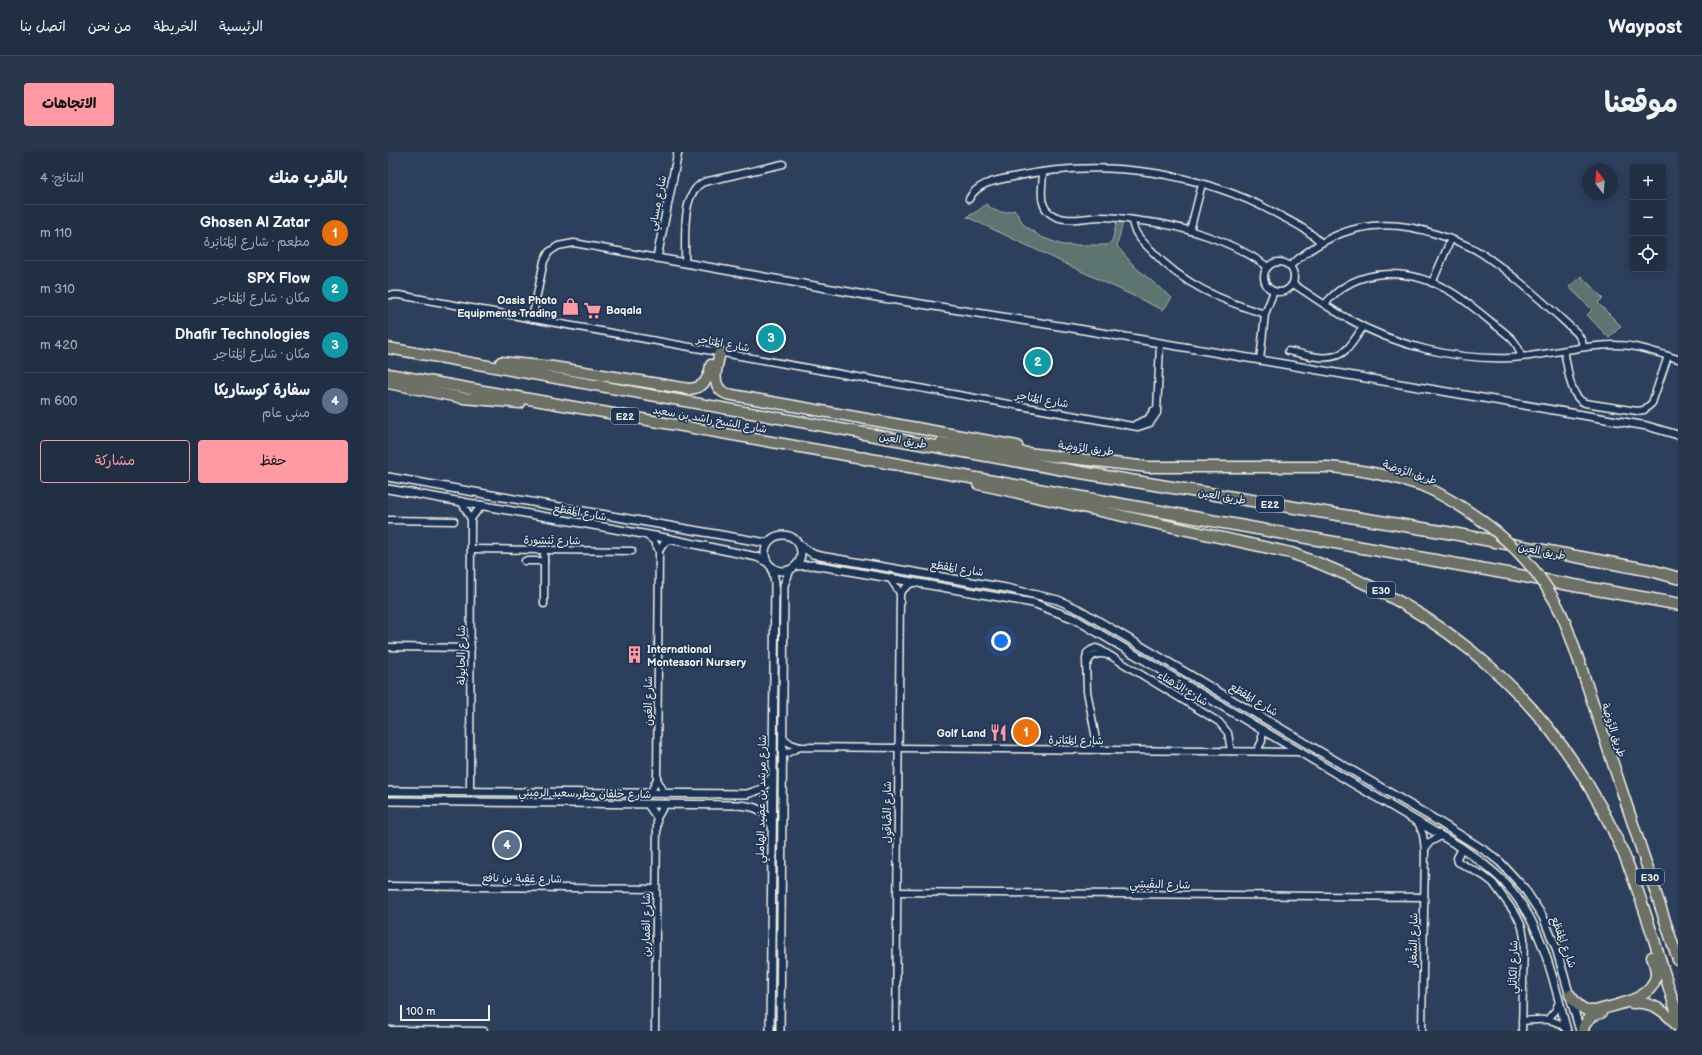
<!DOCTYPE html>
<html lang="ar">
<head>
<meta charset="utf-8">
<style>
  :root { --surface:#212f45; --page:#29374c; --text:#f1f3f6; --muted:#a2a9b3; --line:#3e4a5e; --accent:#ff9aa2 }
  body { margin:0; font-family:"Balsamiq Sans","Playpen Sans Arabic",sans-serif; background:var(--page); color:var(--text); direction:rtl }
  .controls { position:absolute; right:12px; top:12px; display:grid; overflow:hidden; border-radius:4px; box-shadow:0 2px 10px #0003 }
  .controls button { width:36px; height:36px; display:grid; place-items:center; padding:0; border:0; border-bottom:1px solid var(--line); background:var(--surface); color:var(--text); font:20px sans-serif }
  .compass { position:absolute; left:1194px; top:12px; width:36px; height:36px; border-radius:50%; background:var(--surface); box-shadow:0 2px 10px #0003; rotate:344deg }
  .scale { position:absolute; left:12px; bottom:10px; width:90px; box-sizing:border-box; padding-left:4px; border:2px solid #f4f1e8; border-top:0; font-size:11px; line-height:14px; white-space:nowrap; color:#f4f1e8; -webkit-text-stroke:3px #1d3557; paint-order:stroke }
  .you { position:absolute; left:613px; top:489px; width:14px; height:14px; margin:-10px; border:3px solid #fff; border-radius:50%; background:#1a73e8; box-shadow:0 0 0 6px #1a73e833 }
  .badge { display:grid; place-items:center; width:26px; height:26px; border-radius:50%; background:var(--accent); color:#fff; font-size:13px; font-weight:700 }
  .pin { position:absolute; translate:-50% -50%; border:2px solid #fff; box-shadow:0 1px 4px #0006 }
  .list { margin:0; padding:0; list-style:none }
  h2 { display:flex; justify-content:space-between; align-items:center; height:52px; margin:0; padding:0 16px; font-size:17px }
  h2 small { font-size:13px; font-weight:400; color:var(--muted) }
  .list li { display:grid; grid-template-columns:26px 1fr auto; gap:12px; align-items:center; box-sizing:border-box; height:56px; padding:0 16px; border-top:1px solid var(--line) }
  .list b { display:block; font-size:15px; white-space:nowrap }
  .list p { margin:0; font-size:13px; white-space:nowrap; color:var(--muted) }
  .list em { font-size:13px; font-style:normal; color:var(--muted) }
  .actions { display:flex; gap:8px; padding:12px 16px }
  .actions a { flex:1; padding:9px 0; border:1px solid var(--accent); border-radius:4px; text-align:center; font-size:14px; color:var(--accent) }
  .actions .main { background:var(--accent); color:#111 }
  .icon { flex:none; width:22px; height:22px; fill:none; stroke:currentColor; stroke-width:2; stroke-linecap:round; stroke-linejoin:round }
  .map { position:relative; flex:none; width:1290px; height:879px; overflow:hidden; direction:ltr; border-radius:4px }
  header { display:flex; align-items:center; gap:24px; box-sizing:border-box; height:56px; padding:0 20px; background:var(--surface); border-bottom:1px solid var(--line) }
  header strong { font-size:19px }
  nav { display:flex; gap:22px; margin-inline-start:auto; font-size:14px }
  .intro { display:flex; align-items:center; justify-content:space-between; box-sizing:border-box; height:96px; padding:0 24px }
  h1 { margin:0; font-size:28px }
  .button { padding:10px 18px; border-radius:4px; background:var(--accent); color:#111; font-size:14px; font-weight:700 }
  main { display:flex; gap:24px; padding:0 24px }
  aside { flex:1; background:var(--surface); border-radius:4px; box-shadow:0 2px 10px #0003 }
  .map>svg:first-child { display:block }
  .green { fill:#5c7470; stroke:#a8b2ac }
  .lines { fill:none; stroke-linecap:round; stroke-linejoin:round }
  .minor-casing { stroke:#f4f1e8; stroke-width:9 }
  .tertiary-casing { stroke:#f4f1e8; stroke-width:10 }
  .trunk-casing { stroke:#f4f1e8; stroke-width:13 }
  .motorway-casing { stroke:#f4f1e8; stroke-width:14 }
  .minor { stroke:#1d3557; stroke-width:6 }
  .tertiary { stroke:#1d3557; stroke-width:7 }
  .trunk { stroke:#6c7065; stroke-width:10 }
  .motorway { stroke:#6c7065; stroke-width:11 }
  .trunk-bridge-casing { stroke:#f4f1e8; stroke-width:13; stroke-linecap:butt }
  .trunk-bridge { stroke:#6c7065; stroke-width:10 }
  .labels { text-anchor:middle; stroke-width:3.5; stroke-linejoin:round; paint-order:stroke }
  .shield { fill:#1d3557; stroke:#b4b9bc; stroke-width:1 }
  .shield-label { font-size:10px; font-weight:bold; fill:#f4f1e8 }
  .street-label { font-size:11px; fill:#f4f1e8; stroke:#1d3557 }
  .poi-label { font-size:11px; font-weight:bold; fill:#f4f1e8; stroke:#1d3557; text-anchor:end }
</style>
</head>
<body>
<header>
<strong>Waypost</strong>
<nav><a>الرئيسية</a><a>الخريطة</a><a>من نحن</a><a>اتصل بنا</a></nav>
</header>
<div class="intro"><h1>موقعنا</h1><a class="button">الاتجاهات</a></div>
<main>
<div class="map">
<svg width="1290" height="879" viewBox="0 0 1290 879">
  <rect width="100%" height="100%" fill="#2c3f5c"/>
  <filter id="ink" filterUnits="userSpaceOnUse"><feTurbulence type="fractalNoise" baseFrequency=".025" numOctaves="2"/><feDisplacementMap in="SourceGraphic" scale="8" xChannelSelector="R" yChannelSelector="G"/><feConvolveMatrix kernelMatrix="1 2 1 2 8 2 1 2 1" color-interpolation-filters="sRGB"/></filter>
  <g filter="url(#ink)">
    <!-- green -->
    <g class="green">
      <path d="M598,52c11,9 15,10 29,6l9,15 17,12 22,8h44l5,-4 5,-20 6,1 -6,24 18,21 37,31 -9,12 -196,-93 12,-7z"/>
      <path d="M1193,124l22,22 -5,5 23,23 -12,12 -22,-23 5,-5 -23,-23z"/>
    </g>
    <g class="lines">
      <defs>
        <g id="minor">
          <path d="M655,20c0,13 -6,33 8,42 14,10 35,3 50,3 13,0 27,2 40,4 41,4 94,21 127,46"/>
          <path d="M581,47c9,-18 31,-19 49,-23 87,-18 182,-4 259,38 15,8 32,16 43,28"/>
          <path d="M744,68c1,13 10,21 19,30 31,34 71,51 114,64"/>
          <path d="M802,79l12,-47"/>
          <circle cx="891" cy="125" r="15"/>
          <path d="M297,111c1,-23 -5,-70 19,-81l79,-18"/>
          <path d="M902,114c43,-39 90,-51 146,-32 16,5 31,10 45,19 35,23 65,52 96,80l5,8 1,6"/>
          <path d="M1044,131l19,-44"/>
          <path d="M905,132c18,11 35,24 54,34 48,28 108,42 163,40 36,-2 72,-14 106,-13 21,0 42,8 62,14"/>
          <path d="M0,143h11l739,132 12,-4 7,-10 3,-70"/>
          <path d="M937,152c33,-40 87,-36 128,-11 13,8 25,18 37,28 12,10 29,19 31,36"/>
          <path d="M144,167l12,-58 5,-9 9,-6 16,-3 83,15"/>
          <path d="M900,199c18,3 43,14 59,-2 6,-6 11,-15 16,-22"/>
          <path d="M1176,199c4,15 5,46 21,52l52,8 7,-1 8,-7 16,-47"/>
          <path d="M872,208l5,-46 9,-23"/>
          <path d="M748,272l12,-5 5,-8"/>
          <path d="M73,349l10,18 -1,273"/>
          <path d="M83,367l6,-8 6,-6"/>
          <path d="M0,368l66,1"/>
          <path d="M258,383l8,6 5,10 -2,228 -7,15"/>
          <path d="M83,397l161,2"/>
          <path d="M271,399l5,-8 6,-4"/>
          <path d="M137,409h19"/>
          <path d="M502,426l10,15 -4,438"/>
          <path d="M512,441l6,-6 7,-5"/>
          <path d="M156,452v-54"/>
          <path d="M0,495l83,1"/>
          <path d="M699,513c3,-10 10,-13 20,-10"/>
          <path d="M395,586l8,6 9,3"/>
          <path d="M710,598l-11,-59 -1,-32 1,-6 4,-3 5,-2 5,2 118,72 9,11 3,18"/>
          <path d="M869,599l5,-10v-12"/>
          <path d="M395,603l17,-8 500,5"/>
          <path d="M269,627l8,15"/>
          <path d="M259,652l10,14 -2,213"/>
          <path d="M269,666l8,-14"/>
          <path d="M1030,670l5,13 2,14 -3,182"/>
          <path d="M1074,696l-5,10 1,4 26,14 9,7 24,33 5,11 2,11 -2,93"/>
          <path d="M1037,697l5,-7 11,-6"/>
          <path d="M0,734l268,3"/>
          <path d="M509,740l527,5"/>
          <path d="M1160,867l7,-8 4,-9"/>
          <path d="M1134,869c17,-1 31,-5 44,8"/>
          <path d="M0,878l96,1"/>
        </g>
        <g id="tertiary">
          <path d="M290,0l-21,106 220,39 201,32 569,97 31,9"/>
          <path d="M0,325l379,66"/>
          <path d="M0,337l272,48 97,20 10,5"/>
          <circle cx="395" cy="401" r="18"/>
          <path d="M412,393l13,9 7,2 186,32 52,12 22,10 356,210 51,32 13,10 24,26 19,29 13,31 24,83"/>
          <path d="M408,414l17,-1 13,2 207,36 42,16 20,12 367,217c15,11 30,21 43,35 38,40 48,97 62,148"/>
          <path d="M0,639l359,3 15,-5 10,-12"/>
          <path d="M0,649l349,4c15,1 28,3 34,19"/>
          <path d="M382,879l5,-448 -3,-16"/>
          <path d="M392,879l4,-446 6,-15"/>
        </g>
        <g id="trunk">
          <path d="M0,196l480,86"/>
          <path d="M332,200c-3,15 -11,35 7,42l290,52"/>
          <path d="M113,210l52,5 136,22c15,-1 20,-10 22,-24"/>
          <path d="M0,222l480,85"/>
          <path d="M0,231l75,15 57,5"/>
          <path d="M553,291l207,24h179c34,2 65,9 97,19"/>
          <path d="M590,332l313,69c154,53 270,153 334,304 21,51 36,107 53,160"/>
          <path d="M1192,512l98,296"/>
          <path d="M1182,843c7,10 12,16 25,16 19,-6 59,-11 61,-36 0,-6 -2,-13 -4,-18"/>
          <path d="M1244,851c20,-2 34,8 46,24"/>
          <path d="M1195,879c1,-10 9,-16 18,-18"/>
        </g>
        <g id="motorway">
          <path d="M473,281l211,38 378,62 199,37 29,8"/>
          <path d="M474,306l816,146"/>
        </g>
      </defs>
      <!-- minor casing -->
      <use href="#minor" class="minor-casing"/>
      <!-- tertiary casing -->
      <use href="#tertiary" class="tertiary-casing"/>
      <!-- trunk casing -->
      <use href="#trunk" class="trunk-casing"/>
      <!-- motorway casing -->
      <use href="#motorway" class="motorway-casing"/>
      <!-- minor -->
      <use href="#minor" class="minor"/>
      <!-- tertiary -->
      <use href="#tertiary" class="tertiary"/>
      <!-- trunk -->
      <use href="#trunk" class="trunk"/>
      <!-- motorway -->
      <use href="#motorway" class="motorway"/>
      <defs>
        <path id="trunk-bridge" d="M1036,334c57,28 110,69 138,129 7,16 12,32 18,49"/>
      </defs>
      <!-- trunk-bridge casing -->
      <use href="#trunk-bridge" class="trunk-bridge-casing"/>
      <!-- trunk-bridge -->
      <use href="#trunk-bridge" class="trunk-bridge"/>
    </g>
  </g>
  <!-- icons -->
  <defs>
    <symbol id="shop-bare" viewBox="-9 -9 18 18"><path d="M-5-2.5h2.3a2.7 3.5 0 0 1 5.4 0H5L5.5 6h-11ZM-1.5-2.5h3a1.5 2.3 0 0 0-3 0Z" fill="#ff9aa2" stroke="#1d3557" stroke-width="2.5" paint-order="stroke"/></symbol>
    <symbol id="supermarket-bare" viewBox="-9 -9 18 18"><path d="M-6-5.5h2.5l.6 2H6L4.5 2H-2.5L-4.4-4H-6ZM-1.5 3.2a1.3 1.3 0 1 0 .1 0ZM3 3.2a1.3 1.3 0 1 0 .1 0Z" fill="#ff9aa2" stroke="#1d3557" stroke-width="2.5" paint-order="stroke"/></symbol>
    <symbol id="building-bare" viewBox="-9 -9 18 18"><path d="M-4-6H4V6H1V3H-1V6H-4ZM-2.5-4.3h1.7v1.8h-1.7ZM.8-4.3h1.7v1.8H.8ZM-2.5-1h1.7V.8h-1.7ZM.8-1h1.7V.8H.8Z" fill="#ff9aa2" stroke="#1d3557" stroke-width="2.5" paint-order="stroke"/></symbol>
    <symbol id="restaurant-bare" viewBox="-9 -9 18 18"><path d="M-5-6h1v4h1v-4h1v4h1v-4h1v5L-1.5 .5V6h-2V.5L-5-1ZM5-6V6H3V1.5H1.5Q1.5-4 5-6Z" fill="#ff9aa2" stroke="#1d3557" stroke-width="2.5" paint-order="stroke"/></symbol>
  </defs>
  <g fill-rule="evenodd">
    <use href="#shop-bare" x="170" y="142" width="25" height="25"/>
    <use href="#supermarket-bare" x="192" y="146" width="25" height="25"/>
    <use href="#building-bare" x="234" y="490" width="25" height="25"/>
    <use href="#restaurant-bare" x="598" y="568" width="25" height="25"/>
  </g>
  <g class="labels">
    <!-- shield labels -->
    <g class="shield">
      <rect x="223" y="256" width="28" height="16" rx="3"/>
      <rect x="868" y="344" width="28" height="16" rx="3"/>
      <rect x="979" y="430" width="28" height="16" rx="3"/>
      <rect x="1248" y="717" width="28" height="16" rx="3"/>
    </g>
    <g class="shield-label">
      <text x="237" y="268">E22</text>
      <text x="882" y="356">E22</text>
      <text x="993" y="442">E30</text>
      <text x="1262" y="729">E30</text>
    </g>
    <!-- street labels -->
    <g class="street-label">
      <text transform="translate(269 51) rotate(-79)" y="4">شارع مِسانِي</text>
      <text transform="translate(335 191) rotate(10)" y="4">شارع المُتاجر</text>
      <text transform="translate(654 247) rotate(10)" y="4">شارع المُتاجر</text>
      <text transform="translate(322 267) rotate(10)" y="4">شارع الشيخ راشد بن سعيد</text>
      <text transform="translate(515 288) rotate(10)" y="4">طريق العين</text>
      <text transform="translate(698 296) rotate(7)" y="4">طريق الرَّوضة</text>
      <text transform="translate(1022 320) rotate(18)" y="4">طريق الرَّوضة</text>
      <text transform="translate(834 344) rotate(10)" y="4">طريق العين</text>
      <text transform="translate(192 360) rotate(10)" y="4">شارع المَقطَع</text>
      <text transform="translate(164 388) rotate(1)" y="4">شارع تَبْشورة</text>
      <text transform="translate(1154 399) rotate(11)" y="4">طريق العين</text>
      <text transform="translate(569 416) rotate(9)" y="4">شارع المَقطَع</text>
      <text transform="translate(73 503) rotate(-90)" y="4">شارع الحايولة</text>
      <text transform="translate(795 536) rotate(31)" y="4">شارع الدَّهناء</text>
      <text transform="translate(866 547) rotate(31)" y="4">شارع المَقطَع</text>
      <text transform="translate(260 549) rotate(-90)" y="4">شارع العُون</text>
      <text transform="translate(1226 578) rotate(72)" y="4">طريق الرَّوضة</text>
      <text transform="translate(688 588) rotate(1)" y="4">شارع المُثابَرة</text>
      <text transform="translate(197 641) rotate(1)" y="4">شارع خلفان مطر سعيد الرميثي</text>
      <text transform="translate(373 647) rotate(-89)" y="4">شارع مرشد بن عضيد الهاملي</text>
      <text transform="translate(499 660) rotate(-90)" y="4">شارع الصَّاقول</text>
      <text transform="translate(134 726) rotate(1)" y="4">شارع عُقبة بن نافع</text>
      <text transform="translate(772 732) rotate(1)" y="4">شارع البِقَيشِي</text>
      <text transform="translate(258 773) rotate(-90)" y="4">شارع العَمارين</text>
      <text transform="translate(1025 788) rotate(-89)" y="4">شارع الشِّغار</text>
      <text transform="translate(1176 790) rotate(70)" y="4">شارع المَقطَع</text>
      <text transform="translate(1125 815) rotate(-89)" y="4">شارع الكاتْلي</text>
    </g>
    <!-- poi labels -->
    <g class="poi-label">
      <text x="169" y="152">Oasis Photo<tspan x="169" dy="13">Equipments Trading</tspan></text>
      <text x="218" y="162" text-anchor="start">Baqala</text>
      <text x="259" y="501" text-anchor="start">International<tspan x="259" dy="13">Montessori Nursery</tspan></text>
      <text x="598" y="585">Golf Land</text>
    </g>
  </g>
</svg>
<div class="controls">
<button>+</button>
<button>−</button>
<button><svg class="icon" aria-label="locate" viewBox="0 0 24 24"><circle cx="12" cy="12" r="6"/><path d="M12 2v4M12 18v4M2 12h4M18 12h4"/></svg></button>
</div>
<svg class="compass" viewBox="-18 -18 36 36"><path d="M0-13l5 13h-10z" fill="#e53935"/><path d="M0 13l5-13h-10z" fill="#a2a9b3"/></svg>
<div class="scale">100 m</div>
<div class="you"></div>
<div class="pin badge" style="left:638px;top:580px;background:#e8710a">1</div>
<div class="pin badge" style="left:650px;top:210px;background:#0f9aa8">2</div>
<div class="pin badge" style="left:383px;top:186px;background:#0f9aa8">3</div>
<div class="pin badge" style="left:119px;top:693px;background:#5c6f8a">4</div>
</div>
<aside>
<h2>بالقرب منك<small>النتائج: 4</small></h2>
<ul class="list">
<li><span class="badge" style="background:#e8710a">1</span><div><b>Ghosen Al Zatar</b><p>مطعم · شارع المُثابَرة</p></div><em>110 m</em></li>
<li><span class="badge" style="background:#0f9aa8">2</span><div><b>SPX Flow</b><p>مكان · شارع المُتاجر</p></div><em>310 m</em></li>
<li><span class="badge" style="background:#0f9aa8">3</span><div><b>Dhafir Technologies</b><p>مكان · شارع المُتاجر</p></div><em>420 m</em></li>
<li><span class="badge" style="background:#5c6f8a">4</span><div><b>سفارة كوستاريكا</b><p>مبنى عام</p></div><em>600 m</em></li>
</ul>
<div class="actions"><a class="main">حفظ</a><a>مشاركة</a></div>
</aside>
</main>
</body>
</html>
